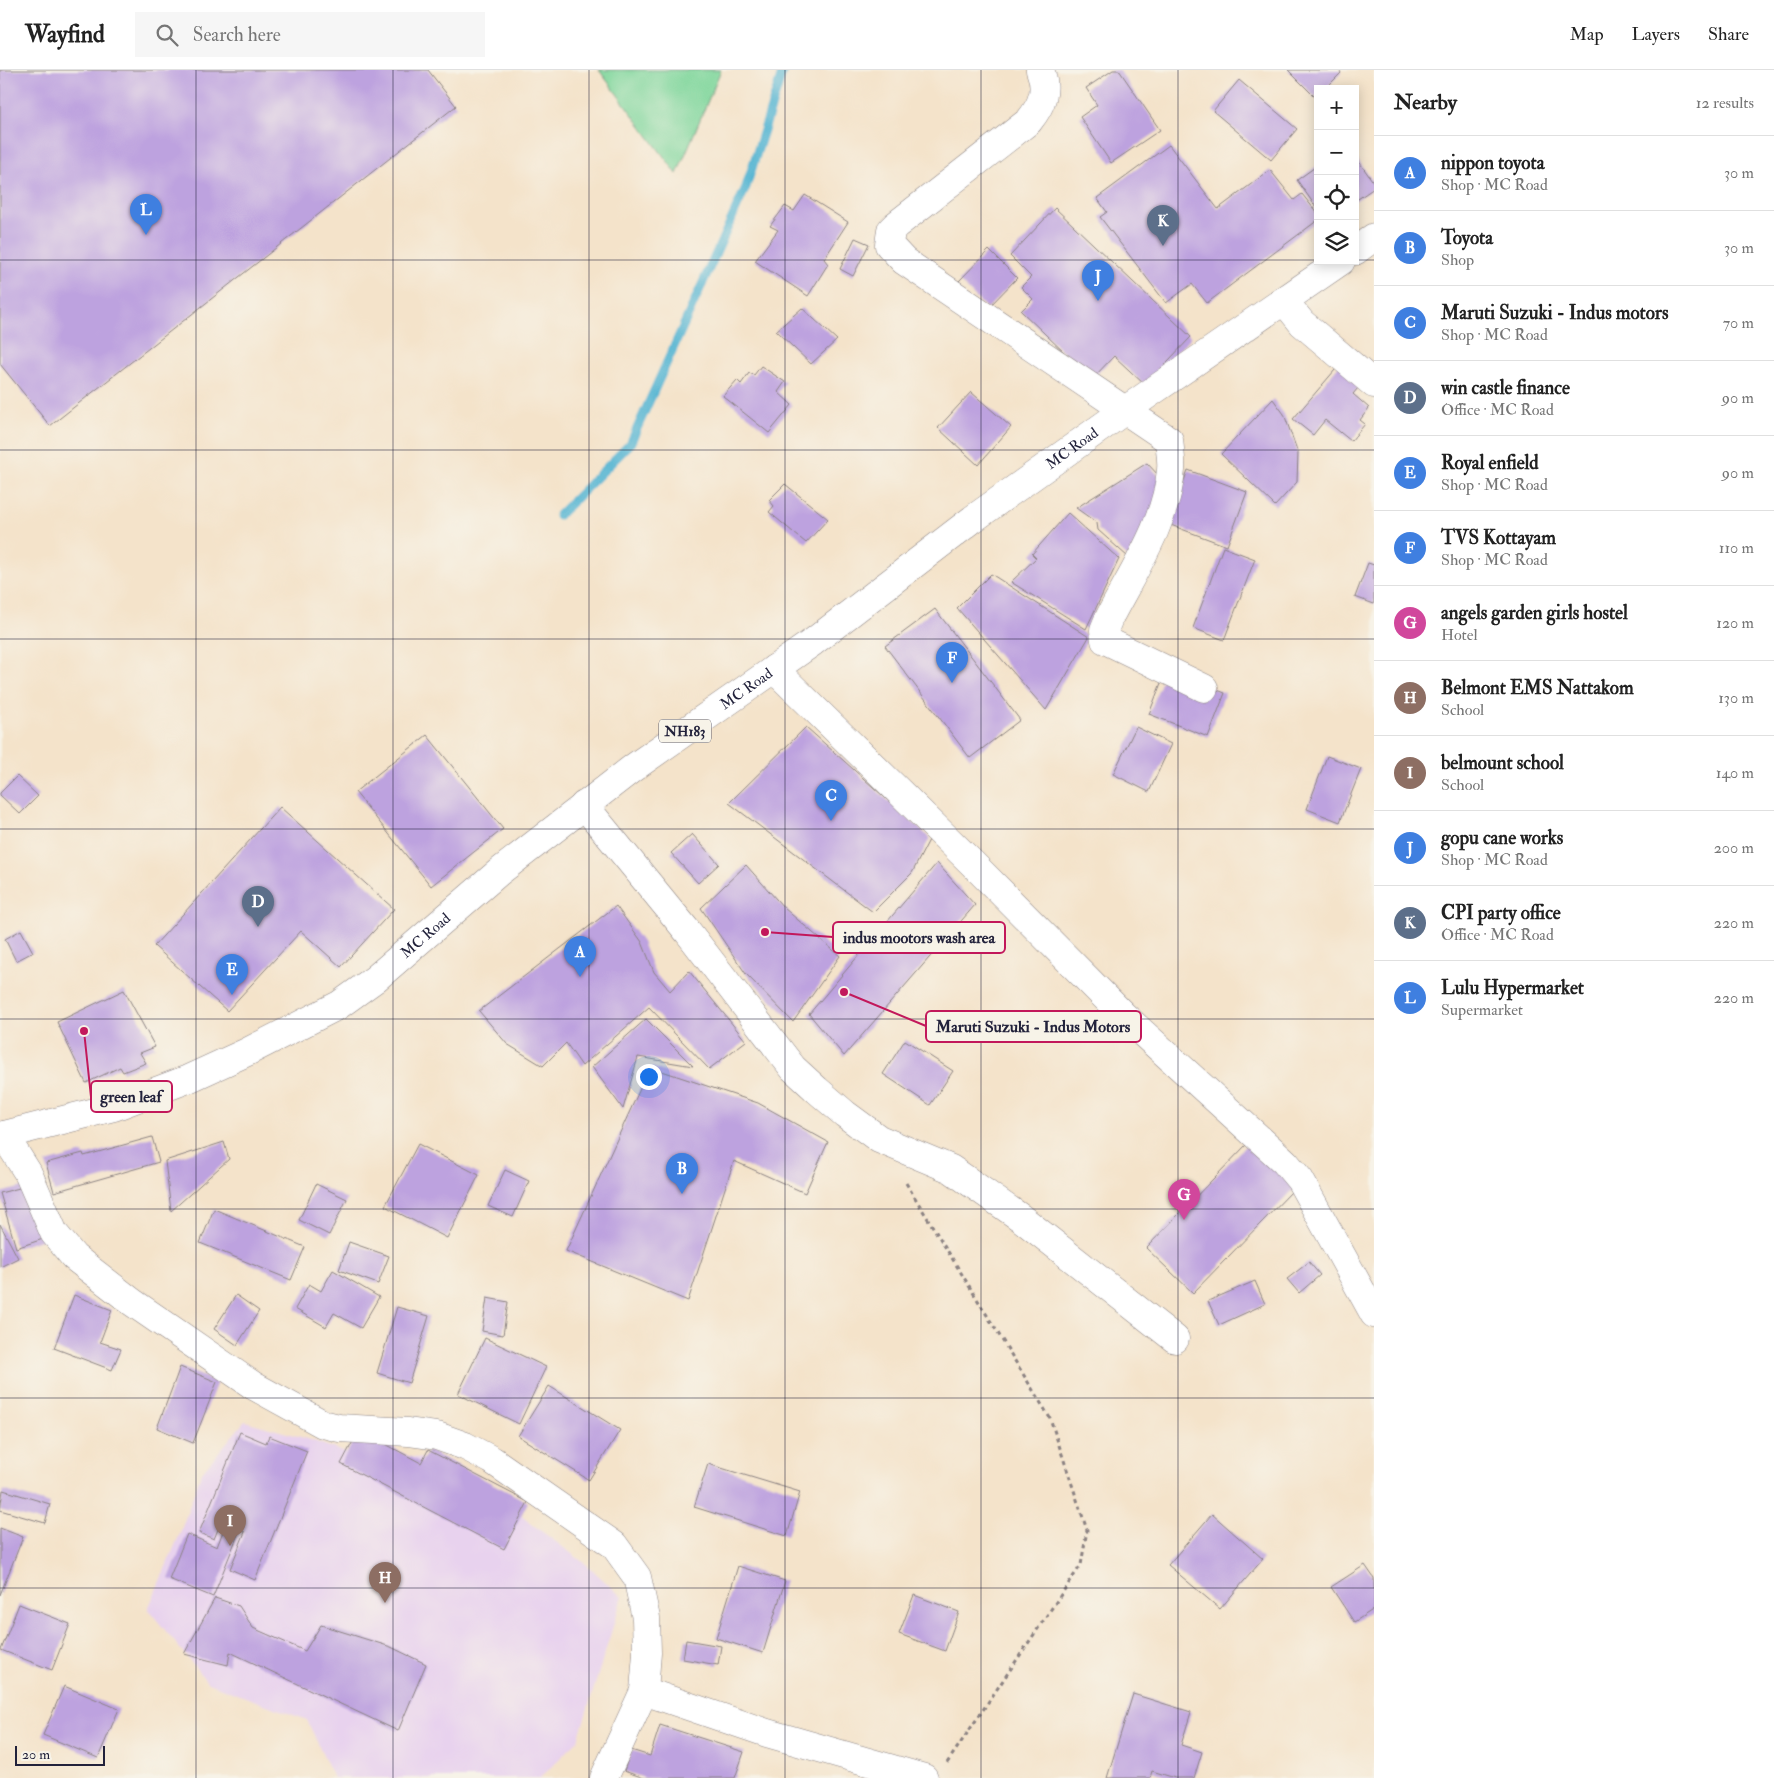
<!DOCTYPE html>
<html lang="en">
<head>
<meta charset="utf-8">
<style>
  :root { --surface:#fff; --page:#f6f6f6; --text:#222; --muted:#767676; --line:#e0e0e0; --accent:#1f6fb2 }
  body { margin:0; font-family:"IM FELL Double Pica",serif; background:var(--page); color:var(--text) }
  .controls { position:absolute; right:15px; top:15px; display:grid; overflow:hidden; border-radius:0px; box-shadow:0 2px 12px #0003 }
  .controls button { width:45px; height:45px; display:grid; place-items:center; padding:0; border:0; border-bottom:1px solid var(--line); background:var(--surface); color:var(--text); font:25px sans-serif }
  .scale { position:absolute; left:15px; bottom:12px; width:90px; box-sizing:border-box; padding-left:5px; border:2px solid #22223b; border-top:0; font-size:14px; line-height:18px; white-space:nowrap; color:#22223b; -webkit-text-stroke:4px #f7f3e8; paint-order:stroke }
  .you { position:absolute; left:648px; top:1006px; width:18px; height:18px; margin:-12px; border:4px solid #fff; border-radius:50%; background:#1a73e8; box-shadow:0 0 0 8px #1a73e833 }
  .badge { display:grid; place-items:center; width:32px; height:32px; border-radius:50%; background:var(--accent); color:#fff; font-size:16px; font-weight:700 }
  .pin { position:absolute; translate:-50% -41px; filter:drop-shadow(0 1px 2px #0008) }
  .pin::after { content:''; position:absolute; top:26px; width:18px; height:15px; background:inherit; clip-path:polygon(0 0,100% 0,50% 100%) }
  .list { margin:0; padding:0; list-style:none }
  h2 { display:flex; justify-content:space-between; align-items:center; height:65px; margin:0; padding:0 20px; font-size:21px }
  h2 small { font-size:16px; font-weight:400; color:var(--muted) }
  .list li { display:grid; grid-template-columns:32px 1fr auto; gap:15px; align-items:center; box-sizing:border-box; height:75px; padding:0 20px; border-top:1px solid var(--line) }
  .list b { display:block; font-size:19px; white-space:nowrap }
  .list p { margin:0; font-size:16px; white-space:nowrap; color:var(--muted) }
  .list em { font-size:16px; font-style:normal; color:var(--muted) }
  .icon { flex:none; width:28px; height:28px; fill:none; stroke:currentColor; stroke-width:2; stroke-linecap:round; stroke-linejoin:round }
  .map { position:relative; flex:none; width:1374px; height:1708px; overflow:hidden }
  header { display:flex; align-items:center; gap:30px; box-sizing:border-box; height:70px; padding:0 25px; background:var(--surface); border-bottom:1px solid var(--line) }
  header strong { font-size:24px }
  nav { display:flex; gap:28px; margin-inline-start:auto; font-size:18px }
  .search { width:350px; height:45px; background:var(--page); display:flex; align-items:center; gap:12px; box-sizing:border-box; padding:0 18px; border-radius:0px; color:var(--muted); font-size:19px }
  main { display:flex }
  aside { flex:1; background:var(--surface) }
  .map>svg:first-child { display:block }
  .built { fill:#e8d2ee }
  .green { fill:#7cd59a; stroke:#4f7c6a }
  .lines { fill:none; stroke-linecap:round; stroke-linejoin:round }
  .stream { stroke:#53b4d2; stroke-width:9 }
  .building { fill:#bda2df }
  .minor-casing { stroke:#8b8282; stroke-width:29 }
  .trunk-casing { stroke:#8b8282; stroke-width:29 }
  .path { stroke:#8b8282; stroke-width:3; stroke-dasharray:4 4; stroke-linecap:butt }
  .minor { stroke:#fff; stroke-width:28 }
  .trunk { stroke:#fff; stroke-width:28 }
  .grid { fill:none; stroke:#22223b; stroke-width:1; stroke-opacity:0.55 }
  .labels { text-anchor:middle; stroke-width:4; stroke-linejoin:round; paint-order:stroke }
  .shield { fill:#f7f3e8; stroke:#62616f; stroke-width:1 }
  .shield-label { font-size:14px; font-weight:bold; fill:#22223b }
  .street-label { font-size:15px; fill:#22223b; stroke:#f7f3e8 }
  .leader { fill:none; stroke:#c2185b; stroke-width:2 }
  .callout-dot { fill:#c2185b; stroke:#f7f3e8; stroke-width:2 }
  .callout { fill:#f7f3e8; stroke:#c2185b; stroke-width:2 }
  .callout-label { font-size:16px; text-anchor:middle; font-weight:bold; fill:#22223b }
</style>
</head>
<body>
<header>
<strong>Wayfind</strong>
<div class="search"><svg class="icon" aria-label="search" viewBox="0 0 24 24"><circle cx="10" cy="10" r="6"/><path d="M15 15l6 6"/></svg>Search here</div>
<nav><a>Map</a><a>Layers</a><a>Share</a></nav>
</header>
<main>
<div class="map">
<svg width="1374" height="1708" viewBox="0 0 1374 1708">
  <rect width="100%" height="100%" fill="#f7f3e8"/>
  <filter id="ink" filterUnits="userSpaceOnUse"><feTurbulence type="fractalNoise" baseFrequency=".02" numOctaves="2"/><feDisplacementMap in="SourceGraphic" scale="10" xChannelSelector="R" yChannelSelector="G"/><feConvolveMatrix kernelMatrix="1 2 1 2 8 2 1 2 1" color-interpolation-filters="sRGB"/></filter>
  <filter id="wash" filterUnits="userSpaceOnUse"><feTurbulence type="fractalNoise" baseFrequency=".0096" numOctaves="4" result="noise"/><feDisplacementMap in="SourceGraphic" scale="20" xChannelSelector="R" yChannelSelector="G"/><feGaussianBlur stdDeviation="1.12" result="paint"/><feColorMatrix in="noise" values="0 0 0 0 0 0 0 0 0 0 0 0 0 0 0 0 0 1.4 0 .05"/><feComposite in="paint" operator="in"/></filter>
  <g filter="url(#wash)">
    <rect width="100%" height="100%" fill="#f4e3ca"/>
    <!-- built -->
    <path class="built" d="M245,1351l66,19 48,18 52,-1 41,7 37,20 36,35 62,46 35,32 -44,143 -38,38h-206l-27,-58 -99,-37 -60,-74 31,-73 22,-63z"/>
    <!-- green -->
    <path class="green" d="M599,0h122l-44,104z"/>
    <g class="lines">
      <!-- stream -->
      <path class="stream" d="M559,445l71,-71 116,-257 37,-117"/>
    </g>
    <g id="blocks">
      <!-- building -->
      <g class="building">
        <path d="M0,0h428l28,36 -406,320 -50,-62z"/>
        <path d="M1113,0h6l41,60 -49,33 -31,-46 17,-12 -11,-17z"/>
        <path d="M1288,0h51l2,3 -16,16h-7l-2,9z"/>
        <path d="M1239,10l58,49 -26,31 -58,-49z"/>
        <path d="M1169,75l49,64 52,-39 24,30 8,-6 16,20v6l-111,83 -15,-19 -26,19 -66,-86 7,-5 -10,-14z"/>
        <path d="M1355,86l19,27v5l-19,13z"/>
        <path d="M1318,95v45l-21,-30z"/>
        <path d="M805,125l43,27 -24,37 4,5 -20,32 -53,-35 23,-31 -8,-4 15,-20 9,5z"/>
        <path d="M1055,138l136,129 -46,48 -31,-29 -22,23 -71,-68 12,-12 -12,-12 10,-10 -21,-21z"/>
        <path d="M855,168l14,6 -16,32 -13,-7z"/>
        <path d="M989,180l28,28 -30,31 -28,-28z"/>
        <path d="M802,238l35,32 -26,24 -35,-33z"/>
        <path d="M1341,293l22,19 -10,12 16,14 -9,12 5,4 -14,17 -26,-21 -12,15 -20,-16z"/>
        <path d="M761,296l24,16 -7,10 14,13 -23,28 -46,-37 14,-16 4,4 8,-11 5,2z"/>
        <path d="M971,322l40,35 -33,38 -40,-37z"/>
        <path d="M1273,329l11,15 14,39 -1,29 -22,24 -54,-52z"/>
        <path d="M1147,393l12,13 6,15 -37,66 -30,-27 -1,-7 -21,-15z"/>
        <path d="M1188,400l59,22 -20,54 -59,-22z"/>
        <path d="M785,414l43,35 -22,24 -37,-31 5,-6 -5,-6z"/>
        <path d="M1068,443l51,46 -33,70 -75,-47 25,-24 -4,-4z"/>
        <path d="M1223,477l32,12 -31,81 -31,-12z"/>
        <path d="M1368,493l6,2v39l-19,-7z"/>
        <path d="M991,504l98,63 -43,73 -89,-102z"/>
        <path d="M935,539l85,111 -50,38 -85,-112z"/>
        <path d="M1166,600l59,23 -17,44 -59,-23z"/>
        <path d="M806,657l124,111 -18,35 -39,39 -144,-109z"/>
        <path d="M1136,657l35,17 -22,48 -36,-18z"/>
        <path d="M427,665l76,94 -72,57 -76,-94z"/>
        <path d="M1327,686l34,13 -21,53 -33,-13z"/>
        <path d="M17,706l21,20 -18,18 -20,-19v-2z"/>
        <path d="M280,737l114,102 -53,58 -40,-36 -74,80 -73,-65z"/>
        <path d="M692,764l27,30 -21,19 -27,-30z"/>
        <path d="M937,793l38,42 -131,151 -35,-42z"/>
        <path d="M746,795l38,43 56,48 -47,66 -47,-48 -45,-66z"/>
        <path d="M616,836l26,36 12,30 16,19 19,-20 57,70 -37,28 -60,-62 -67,59 -16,-23 -23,23 -36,-22 -28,-33z"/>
        <path d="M21,860l12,22 -17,9 -11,-22z"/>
        <path d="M124,920l31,57 -15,6 6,10 -23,9 -3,-5 -34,16 -29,-61z"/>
        <path d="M646,949l47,47 -55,-9 -15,52 -31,-42z"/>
        <path d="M905,970l48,31 -23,34 -47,-31z"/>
        <path d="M650,997l108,36 70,39 -23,51 -71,-32 -46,140 -122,-50z"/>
        <path d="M152,1067l7,25 -105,30 -8,-29 37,-10 1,3z"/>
        <path d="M224,1072l5,17 -58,52 -6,-50z"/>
        <path d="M1248,1073l47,45 -102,105 -47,-45z"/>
        <path d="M418,1074l61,31 -32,63 -62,-32z"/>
        <path d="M505,1100l24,11 -16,36 -25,-11z"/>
        <path d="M316,1114l31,15 -18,36 -30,-15z"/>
        <path d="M27,1116l16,53 -27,9 -16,-55z"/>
        <path d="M214,1139l91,38 -14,33 -91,-37z"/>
        <path d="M0,1154l18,34 -18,9z"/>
        <path d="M349,1172l40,14 -11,28 -39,-14z"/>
        <path d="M1309,1192l11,13 -21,18 -12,-14z"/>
        <path d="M333,1200l46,27 -18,31 -27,-15 -8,14 -31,-18 14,-25 12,7z"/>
        <path d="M1255,1211l10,23 -46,21 -11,-24z"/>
        <path d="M74,1225l38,15 -12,32 21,7 -9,21 -58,-22z"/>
        <path d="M236,1225l23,16 -22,34 -23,-16z"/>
        <path d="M487,1228l21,4 -5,33 -21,-4z"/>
        <path d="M397,1237l32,9 -20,67 -32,-10z"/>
        <path d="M485,1268l61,29 -27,57 -61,-30z"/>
        <path d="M180,1297l37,15 -24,61 -36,-15z"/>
        <path d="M549,1316l71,44 -31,50 -71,-44z"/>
        <path d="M359,1360l62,33 7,-13 100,52 -24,47 -163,-85z"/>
        <path d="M240,1362l26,11 3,-7 38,15 -52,129 -25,-11 15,-37 -24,-10 -7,17 -15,-6z"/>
        <path d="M708,1394l92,28 -13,44 -93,-29z"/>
        <path d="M3,1420l47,14 -5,19 -45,-13z"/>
        <path d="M1212,1444l51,45 -43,50 -52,-44z"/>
        <path d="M225,1456l14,6 -26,65 -44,-18 18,-45 30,13z"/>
        <path d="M0,1458l23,9 -23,58z"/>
        <path d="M1365,1495l9,13v31l-20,13 -23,-35z"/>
        <path d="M738,1496l47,15 -22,72 -47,-15z"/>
        <path d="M914,1525l45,17 -14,39 -46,-17z"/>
        <path d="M215,1528l24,8 14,22 52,23 16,-26 70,22 35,17 -28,67 -168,-79 -2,13 -44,-11z"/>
        <path d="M19,1534l51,20 -18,46 -51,-20z"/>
        <path d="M686,1570l35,6 -3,19 -35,-6z"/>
        <path d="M64,1616l55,23 -21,49 -55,-23z"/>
        <path d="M1133,1624l58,18 -10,33 21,7 -8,26h-19l-23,-7 -2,7h-43z"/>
        <path d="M660,1655l84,27 -9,26h-91l-20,-7 7,-21 19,6z"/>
      </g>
    </g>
  </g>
  <g filter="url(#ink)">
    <use href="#blocks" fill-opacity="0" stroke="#8b8282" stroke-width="1"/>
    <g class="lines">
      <defs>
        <g id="minor">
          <path d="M1040,0c8,20 2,35 -11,51l-133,104 -5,5 -2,15 15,16 265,179c1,10 3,21 2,30 -5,54 -38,101 -62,148l-5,12 1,10 99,48"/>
          <path d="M1285,232l17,21 72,61"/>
          <path d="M774,599l198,194 151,152 162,147 15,18 74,134"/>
          <path d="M584,735l104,127 105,136 24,22 28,24 34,25 72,30 70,49 154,121"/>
          <path d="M4,1065l24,38 26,60 20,24 58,45 122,84 69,38 16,4 69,4 29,4 28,10 27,14 122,85 23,32 9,41 1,35 -3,38 -40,87"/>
          <path d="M644,1621l123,42 157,45"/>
        </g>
        <g id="trunk">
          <path d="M1355,181l19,-14"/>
          <path id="s1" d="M0,1066l114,-29 74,-28 59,-27 92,-47 36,-26 124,-107 134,-104 180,-126 160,-123 151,-108 217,-150"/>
        </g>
      </defs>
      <!-- minor casing -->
      <use href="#minor" class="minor-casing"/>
      <!-- trunk casing -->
      <use href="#trunk" class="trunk-casing"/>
      <!-- path -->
      <path class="path" d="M906,1113l144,235 37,112 -6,35 -134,198"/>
      <!-- minor -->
      <use href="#minor" class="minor"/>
      <!-- trunk -->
      <use href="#trunk" class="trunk"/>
    </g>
  </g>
  <!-- grid -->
  <path class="grid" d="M196,0v1708M393,0v1708M589,0v1708M785,0v1708M981,0v1708M1178,0v1708M0,190h1318M1355,190h19M0,380h1374M0,569h1374M0,759h1374M0,949h1374M0,1139h1374M0,1328h1374M0,1518h1374"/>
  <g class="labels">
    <!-- shield labels -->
    <rect class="shield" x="659" y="649.5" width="52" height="23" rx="4"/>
    <g class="shield-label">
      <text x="685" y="666">NH183</text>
    </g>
    <!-- street labels -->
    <g class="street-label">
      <text dy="5" stroke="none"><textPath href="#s1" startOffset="1286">MC Road</textPath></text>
      <text dy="5" stroke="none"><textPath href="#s1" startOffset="881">MC Road</textPath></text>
      <text dy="5" stroke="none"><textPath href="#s1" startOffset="476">MC Road</textPath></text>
    </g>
  </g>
  <!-- callouts -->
  <path class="leader" d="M765 862L833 867M844 922L926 956M84 961L91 1027"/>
  <g class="callout-dot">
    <circle cx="765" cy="862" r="5"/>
    <circle cx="844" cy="922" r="5"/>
    <circle cx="84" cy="961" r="5"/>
  </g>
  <g class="callout">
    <rect x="833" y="852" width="172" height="31" rx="5"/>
    <rect x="926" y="941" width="215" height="31" rx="5"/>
    <rect x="91" y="1011" width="81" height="31" rx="5"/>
  </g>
  <g class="callout-label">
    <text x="919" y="873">indus mootors wash area</text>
    <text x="1033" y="962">Maruti Suzuki - Indus Motors</text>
    <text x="131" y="1032">green leaf</text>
  </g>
</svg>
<div class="controls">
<button>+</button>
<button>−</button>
<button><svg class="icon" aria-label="locate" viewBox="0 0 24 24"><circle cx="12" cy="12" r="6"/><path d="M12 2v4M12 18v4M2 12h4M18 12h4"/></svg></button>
<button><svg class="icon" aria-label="layers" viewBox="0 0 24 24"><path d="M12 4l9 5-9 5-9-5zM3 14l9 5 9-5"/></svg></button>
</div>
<div class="scale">20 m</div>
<div class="you"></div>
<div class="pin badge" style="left:580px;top:907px;background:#3f7fe0">A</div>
<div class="pin badge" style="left:682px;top:1124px;background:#3f7fe0">B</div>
<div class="pin badge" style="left:831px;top:751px;background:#3f7fe0">C</div>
<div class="pin badge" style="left:258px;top:857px;background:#5c6f8a">D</div>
<div class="pin badge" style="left:232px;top:925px;background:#3f7fe0">E</div>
<div class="pin badge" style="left:952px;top:613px;background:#3f7fe0">F</div>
<div class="pin badge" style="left:1184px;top:1150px;background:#d1479c">G</div>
<div class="pin badge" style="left:385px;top:1533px;background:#8d6e63">H</div>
<div class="pin badge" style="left:230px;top:1476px;background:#8d6e63">I</div>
<div class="pin badge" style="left:1098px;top:231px;background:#3f7fe0">J</div>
<div class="pin badge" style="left:1163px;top:176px;background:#5c6f8a">K</div>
<div class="pin badge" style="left:146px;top:165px;background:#3f7fe0">L</div>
</div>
<aside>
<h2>Nearby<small>12 results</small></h2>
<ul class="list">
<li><span class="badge" style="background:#3f7fe0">A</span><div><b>nippon toyota</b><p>Shop · MC Road</p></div><em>30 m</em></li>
<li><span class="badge" style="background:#3f7fe0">B</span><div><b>Toyota</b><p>Shop</p></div><em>30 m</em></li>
<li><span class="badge" style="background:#3f7fe0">C</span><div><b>Maruti Suzuki - Indus motors</b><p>Shop · MC Road</p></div><em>70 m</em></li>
<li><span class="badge" style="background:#5c6f8a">D</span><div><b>win castle finance</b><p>Office · MC Road</p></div><em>90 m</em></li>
<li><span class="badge" style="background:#3f7fe0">E</span><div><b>Royal enfield</b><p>Shop · MC Road</p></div><em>90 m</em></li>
<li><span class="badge" style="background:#3f7fe0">F</span><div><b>TVS Kottayam</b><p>Shop · MC Road</p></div><em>110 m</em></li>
<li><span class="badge" style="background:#d1479c">G</span><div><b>angels garden girls hostel</b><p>Hotel</p></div><em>120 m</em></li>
<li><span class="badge" style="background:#8d6e63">H</span><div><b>Belmont EMS Nattakom</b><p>School</p></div><em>130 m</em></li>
<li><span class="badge" style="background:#8d6e63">I</span><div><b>belmount school</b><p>School</p></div><em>140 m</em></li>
<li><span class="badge" style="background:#3f7fe0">J</span><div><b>gopu cane works</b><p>Shop · MC Road</p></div><em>200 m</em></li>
<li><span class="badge" style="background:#5c6f8a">K</span><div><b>CPI party office</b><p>Office · MC Road</p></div><em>220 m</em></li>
<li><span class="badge" style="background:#3f7fe0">L</span><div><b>Lulu Hypermarket</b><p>Supermarket</p></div><em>220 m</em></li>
</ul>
</aside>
</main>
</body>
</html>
